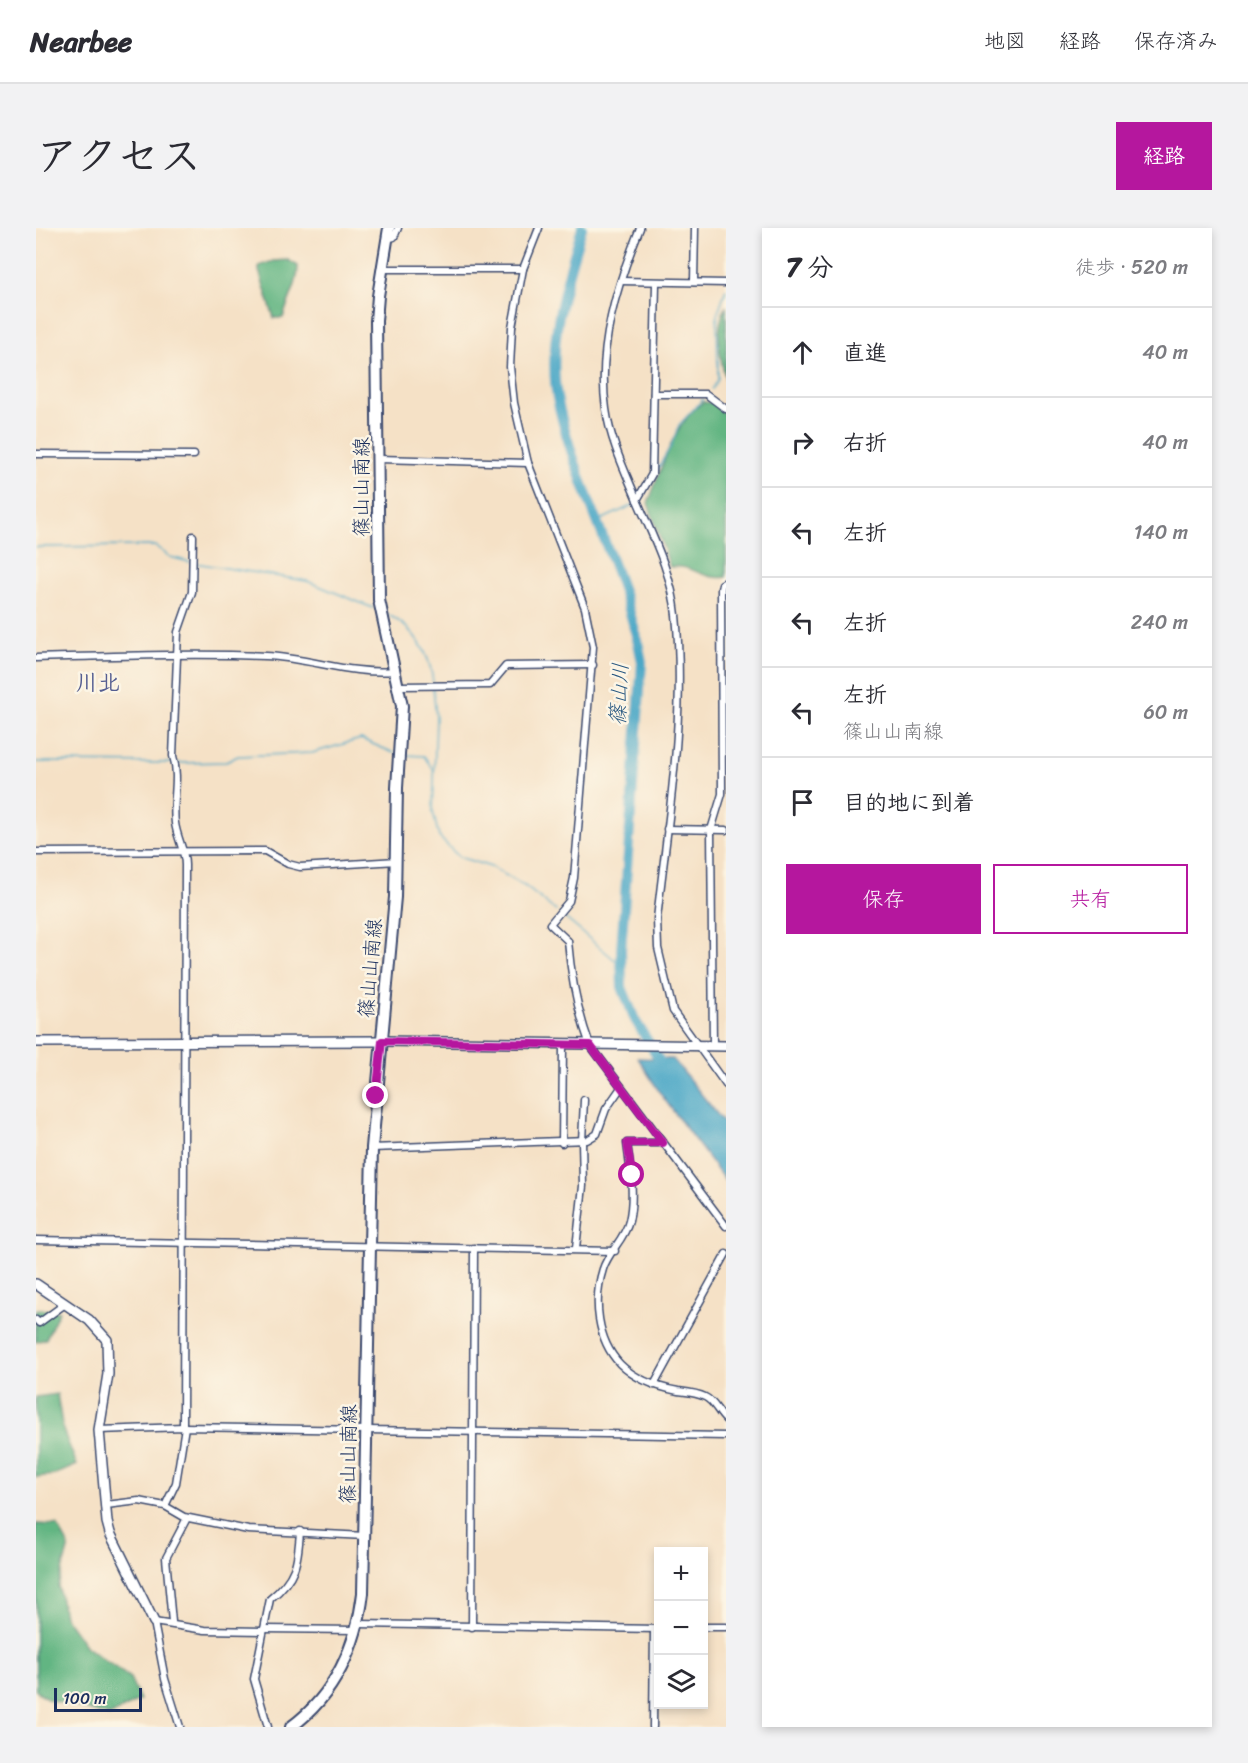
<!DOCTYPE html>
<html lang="ja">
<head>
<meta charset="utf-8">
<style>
  :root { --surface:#fff; --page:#f2f2f3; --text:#2b2b33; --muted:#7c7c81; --line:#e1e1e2; --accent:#b5179e }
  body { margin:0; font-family:Sriracha,"Klee One",sans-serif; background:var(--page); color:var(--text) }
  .controls { position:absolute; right:18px; bottom:18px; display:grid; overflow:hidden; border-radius:0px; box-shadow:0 3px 9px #0003 }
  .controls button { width:54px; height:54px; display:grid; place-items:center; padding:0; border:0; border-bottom:2px solid var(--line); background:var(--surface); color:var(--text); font:30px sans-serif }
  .scale { position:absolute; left:18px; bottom:15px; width:88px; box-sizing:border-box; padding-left:6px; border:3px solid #1b2f5e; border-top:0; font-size:16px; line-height:21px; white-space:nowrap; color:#1b2f5e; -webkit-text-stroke:4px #fcf5e5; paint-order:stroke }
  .stop { position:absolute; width:18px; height:18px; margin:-14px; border:4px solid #b5179e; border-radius:50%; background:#fff }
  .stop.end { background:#b5179e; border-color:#fff; box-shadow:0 2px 6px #0008 }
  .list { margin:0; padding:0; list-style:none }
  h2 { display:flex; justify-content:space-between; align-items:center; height:78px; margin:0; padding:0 24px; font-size:26px }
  h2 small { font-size:20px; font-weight:400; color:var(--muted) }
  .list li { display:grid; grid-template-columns:39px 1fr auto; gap:18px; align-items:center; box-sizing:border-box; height:90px; padding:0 24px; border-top:2px solid var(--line) }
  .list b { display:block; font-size:22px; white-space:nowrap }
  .list p { margin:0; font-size:20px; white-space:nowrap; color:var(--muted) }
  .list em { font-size:20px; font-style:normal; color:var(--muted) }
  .actions { display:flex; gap:12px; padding:18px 24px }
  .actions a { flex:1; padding:14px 0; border:2px solid var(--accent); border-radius:0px; text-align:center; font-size:21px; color:var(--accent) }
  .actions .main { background:var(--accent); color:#fff }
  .icon { flex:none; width:33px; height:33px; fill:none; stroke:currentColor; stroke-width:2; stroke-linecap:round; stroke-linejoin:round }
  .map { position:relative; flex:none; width:690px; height:1499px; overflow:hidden; border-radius:0px }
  header { display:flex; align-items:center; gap:36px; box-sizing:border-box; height:84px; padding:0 30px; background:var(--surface); border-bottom:2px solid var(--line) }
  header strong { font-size:28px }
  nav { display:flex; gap:33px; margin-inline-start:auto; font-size:21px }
  .intro { display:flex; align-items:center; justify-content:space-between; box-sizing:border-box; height:144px; padding:0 36px }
  h1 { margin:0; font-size:42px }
  .button { padding:15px 27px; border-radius:0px; background:var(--accent); color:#fff; font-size:21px; font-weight:700 }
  main { display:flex; gap:36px; padding:0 36px }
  aside { flex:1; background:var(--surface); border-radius:0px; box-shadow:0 3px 9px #0003 }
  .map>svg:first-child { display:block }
  .forest { fill:#62b582; stroke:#3e7270; stroke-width:1.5 }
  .water { fill:#47a6c6; stroke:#316a92; stroke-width:1.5 }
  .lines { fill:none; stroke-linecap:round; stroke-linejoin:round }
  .stream { stroke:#47a6c6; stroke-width:1.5 }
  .river { stroke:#47a6c6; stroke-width:10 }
  .street-casing { stroke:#3c4a6e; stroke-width:9 }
  .secondary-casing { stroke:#3c4a6e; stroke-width:12 }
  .primary-casing { stroke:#3c4a6e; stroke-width:14 }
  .street { stroke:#fff; stroke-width:6 }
  .secondary { stroke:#fff; stroke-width:9 }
  .primary { stroke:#fff; stroke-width:10 }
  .route { stroke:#b5179e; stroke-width:8 }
  .labels { text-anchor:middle; stroke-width:5; stroke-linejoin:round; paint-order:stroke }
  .street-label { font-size:20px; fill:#1b2f5e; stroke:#fcf5e5 }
  .water-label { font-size:21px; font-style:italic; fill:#2a5982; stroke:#fcf5e5 }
  .quarter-label { font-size:22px; font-weight:bold; fill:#555e91; stroke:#fcf5e5 }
</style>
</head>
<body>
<header>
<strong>Nearbee</strong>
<nav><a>地図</a><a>経路</a><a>保存済み</a></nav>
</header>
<div class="intro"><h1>アクセス</h1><a class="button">経路</a></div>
<main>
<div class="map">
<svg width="690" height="1499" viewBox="0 0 690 1499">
  <rect width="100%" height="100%" fill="#fcf5e5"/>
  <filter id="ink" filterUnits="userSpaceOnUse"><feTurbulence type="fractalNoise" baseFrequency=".0167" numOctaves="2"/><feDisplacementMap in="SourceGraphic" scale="12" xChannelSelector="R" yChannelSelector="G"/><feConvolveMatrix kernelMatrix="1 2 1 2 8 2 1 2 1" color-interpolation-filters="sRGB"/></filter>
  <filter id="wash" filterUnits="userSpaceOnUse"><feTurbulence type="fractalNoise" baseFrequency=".008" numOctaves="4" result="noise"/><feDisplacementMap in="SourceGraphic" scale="24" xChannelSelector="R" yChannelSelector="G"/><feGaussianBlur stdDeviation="1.35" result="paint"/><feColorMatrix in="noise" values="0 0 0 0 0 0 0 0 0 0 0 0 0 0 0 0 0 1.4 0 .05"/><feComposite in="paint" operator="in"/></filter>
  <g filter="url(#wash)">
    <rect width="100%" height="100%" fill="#f5e1c6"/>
    <!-- forest -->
    <g class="forest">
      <path d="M252,32l10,6c0,20 -10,33 -15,52h-9l-15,-47v-5l14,-5z"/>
      <path d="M690,78v74c-7,-23 -11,-53 0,-74z"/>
      <path d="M667,174l12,1 11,13v161c-21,4 -37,-14 -56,-10l-22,-64c14,-34 24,-79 55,-101z"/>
      <path d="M0,1081l23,2 -13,28 -10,3z"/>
      <path d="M21,1166l6,36 14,35 -23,10 -18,2v-80z"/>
      <path d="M0,1296l21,1 12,21 -11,40 6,30 22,31 44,31 10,22 -31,16 -61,-17 -12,-9z"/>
    </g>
    <!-- water -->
    <path class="water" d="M602,830l35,1 53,66v57l-64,-86z"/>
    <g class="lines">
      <!-- stream -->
      <g class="stream">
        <path d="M676,161l6,-10 -1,-64 9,-26"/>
        <path d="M619,245l16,-27 8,-21 24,-26"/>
        <path d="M604,273l12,-21"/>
        <path d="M560,294l40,-18"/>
        <path d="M0,319l119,-1 15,11 20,5"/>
        <path d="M159,335l112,18 66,27"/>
        <path d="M351,386c27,14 43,38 46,68"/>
        <path d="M397,459l3,31 -3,94 6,25 20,20 32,10 35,20 30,24"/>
        <path d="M369,527l19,1 10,15"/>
        <path d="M0,534l137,1"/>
        <path d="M142,535l48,-1 12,-6 74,-3 49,-14 33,14"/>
        <path d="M524,686l61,51"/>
      </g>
      <!-- river -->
      <path class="river" d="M546,0c-17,55 -37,121 -23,179 20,87 67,167 83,255l-21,288 1,37 13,33 30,49"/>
    </g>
  </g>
  <g filter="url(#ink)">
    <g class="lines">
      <defs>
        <g id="street">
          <path d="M604,0c-23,56 -43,120 -34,181 4,31 19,62 31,91 16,37 35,74 39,115 10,101 -8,204 -19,304l1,29 15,63 53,74"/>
          <path d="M351,11l7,-2 4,-9"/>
          <path d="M346,41h141l-11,58 -2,40 4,36 14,60 57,145 8,39 -19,231 -5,23 -19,23 18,17c3,37 9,69 22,104l136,181"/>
          <path d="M487,41l16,-41"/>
          <path d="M585,53l105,2"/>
          <path d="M658,54l1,-54"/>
          <path d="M618,166h52l20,15"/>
          <path d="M0,226l158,1"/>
          <path d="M343,231l149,4"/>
          <path d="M601,272l15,-26 4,-191"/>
          <path d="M0,430c77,-2 154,-5 230,-2 44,2 85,19 128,15"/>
          <path d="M364,458l90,-1 16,-19 87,-1"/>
          <path d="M631,601l59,1"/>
          <path d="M0,624l229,-1 23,13 12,3 97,-6"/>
          <path d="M677,818l-2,-216 11,-36 -1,-205 1,-5 4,-2"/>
          <path d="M526,915l1,-98"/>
          <path d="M627,915h-36c3,25 8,53 2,78 -4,18 -21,31 -26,48 -10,31 -6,71 17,95 15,15 37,23 58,27 8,1 19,2 27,6 9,4 13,16 21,23"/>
          <path d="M336,920l215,-8 10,-6 9,-25 14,-20"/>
          <path d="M0,1012l579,11"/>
          <path d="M540,1020l7,-62 -1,-45 2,-41"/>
          <path d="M0,1092l3,3 26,-19"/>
          <path d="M618,1157l72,-131"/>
          <path d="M147,1199l2,-562c0,-15 -8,-27 -10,-42 -3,-22 5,-45 -2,-67l5,-124 14,-40 1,-56"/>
          <path d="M63,1202l84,-3 543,9"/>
          <path d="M70,1277l33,-4 26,5 19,11 64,13 117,6"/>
          <path d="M129,1278l11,-23 9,-56"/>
          <path d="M136,1394l-6,-64 21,-40"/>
          <path d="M323,1396l299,5"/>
          <path d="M436,1399l2,-379"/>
          <path d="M668,1399h22"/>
          <path d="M228,1401l93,1"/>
          <path d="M144,1499l-15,-48 -11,-57 51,8 58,1"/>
          <path d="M232,1499l-14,-48 16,-80c26,-21 28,-36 30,-68"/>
          <path d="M617,1499l1,-98"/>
        </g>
        <g id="secondary">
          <path d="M0,814l346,-1 344,5"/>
          <path d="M0,1056l53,36 18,20 1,34 -9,56 8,92 3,11 44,89"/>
        </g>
        <path id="primary" d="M255,1499c44,-32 66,-82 72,-134l9,-445 23,-251 2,-109 5,-82 -23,-106 -3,-279 2,-25 11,-68"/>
      </defs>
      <!-- street casing -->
      <use href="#street" class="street-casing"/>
      <!-- secondary casing -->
      <use href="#secondary" class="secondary-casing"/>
      <!-- primary casing -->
      <use href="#primary" class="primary-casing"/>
      <!-- street -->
      <use href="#street" class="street"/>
      <!-- secondary -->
      <use href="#secondary" class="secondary"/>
      <!-- primary -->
      <use href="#primary" class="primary"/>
    </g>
  </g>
  <g class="lines" filter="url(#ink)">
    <!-- route -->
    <path class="route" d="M340,868l6,-55 208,4 73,98h-36l5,32"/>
  </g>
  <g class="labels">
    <!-- street labels -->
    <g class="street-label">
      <text transform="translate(325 259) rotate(-90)" y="7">篠山山南線</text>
      <text transform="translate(334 740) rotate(-85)" y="7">篠山山南線</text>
      <text transform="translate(312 1226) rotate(-89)" y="7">篠山山南線</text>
    </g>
    <!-- water labels -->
    <g class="water-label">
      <text transform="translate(583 466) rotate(-87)" y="7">篠山川</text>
    </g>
    <!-- quarter labels -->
    <g class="quarter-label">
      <text x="62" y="462">川北</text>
    </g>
  </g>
</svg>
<div class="controls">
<button>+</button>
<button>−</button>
<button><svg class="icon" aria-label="layers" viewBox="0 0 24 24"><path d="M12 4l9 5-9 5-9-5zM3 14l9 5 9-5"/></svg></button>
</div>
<div class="scale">100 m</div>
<div class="stop" style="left:596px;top:947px"></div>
<div class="stop end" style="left:340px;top:868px"></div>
</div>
<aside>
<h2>7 分<small>徒歩 · 520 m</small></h2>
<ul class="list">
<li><svg class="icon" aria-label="ahead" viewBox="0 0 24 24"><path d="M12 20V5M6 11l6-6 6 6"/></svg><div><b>直進</b></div><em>40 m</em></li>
<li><svg class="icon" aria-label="right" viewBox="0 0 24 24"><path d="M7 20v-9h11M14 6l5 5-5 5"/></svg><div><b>右折</b></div><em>40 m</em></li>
<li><svg class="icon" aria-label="left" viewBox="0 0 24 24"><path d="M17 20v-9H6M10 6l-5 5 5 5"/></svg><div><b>左折</b></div><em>140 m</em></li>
<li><svg class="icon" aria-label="left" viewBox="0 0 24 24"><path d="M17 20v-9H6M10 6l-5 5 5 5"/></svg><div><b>左折</b></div><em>240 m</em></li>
<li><svg class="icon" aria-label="left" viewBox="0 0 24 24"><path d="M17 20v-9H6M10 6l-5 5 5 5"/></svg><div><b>左折</b><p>篠山山南線</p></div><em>60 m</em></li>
<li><svg class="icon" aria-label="arrive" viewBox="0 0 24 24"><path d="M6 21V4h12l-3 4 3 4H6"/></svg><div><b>目的地に到着</b></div></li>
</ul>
<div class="actions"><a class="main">保存</a><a>共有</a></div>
</aside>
</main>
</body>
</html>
